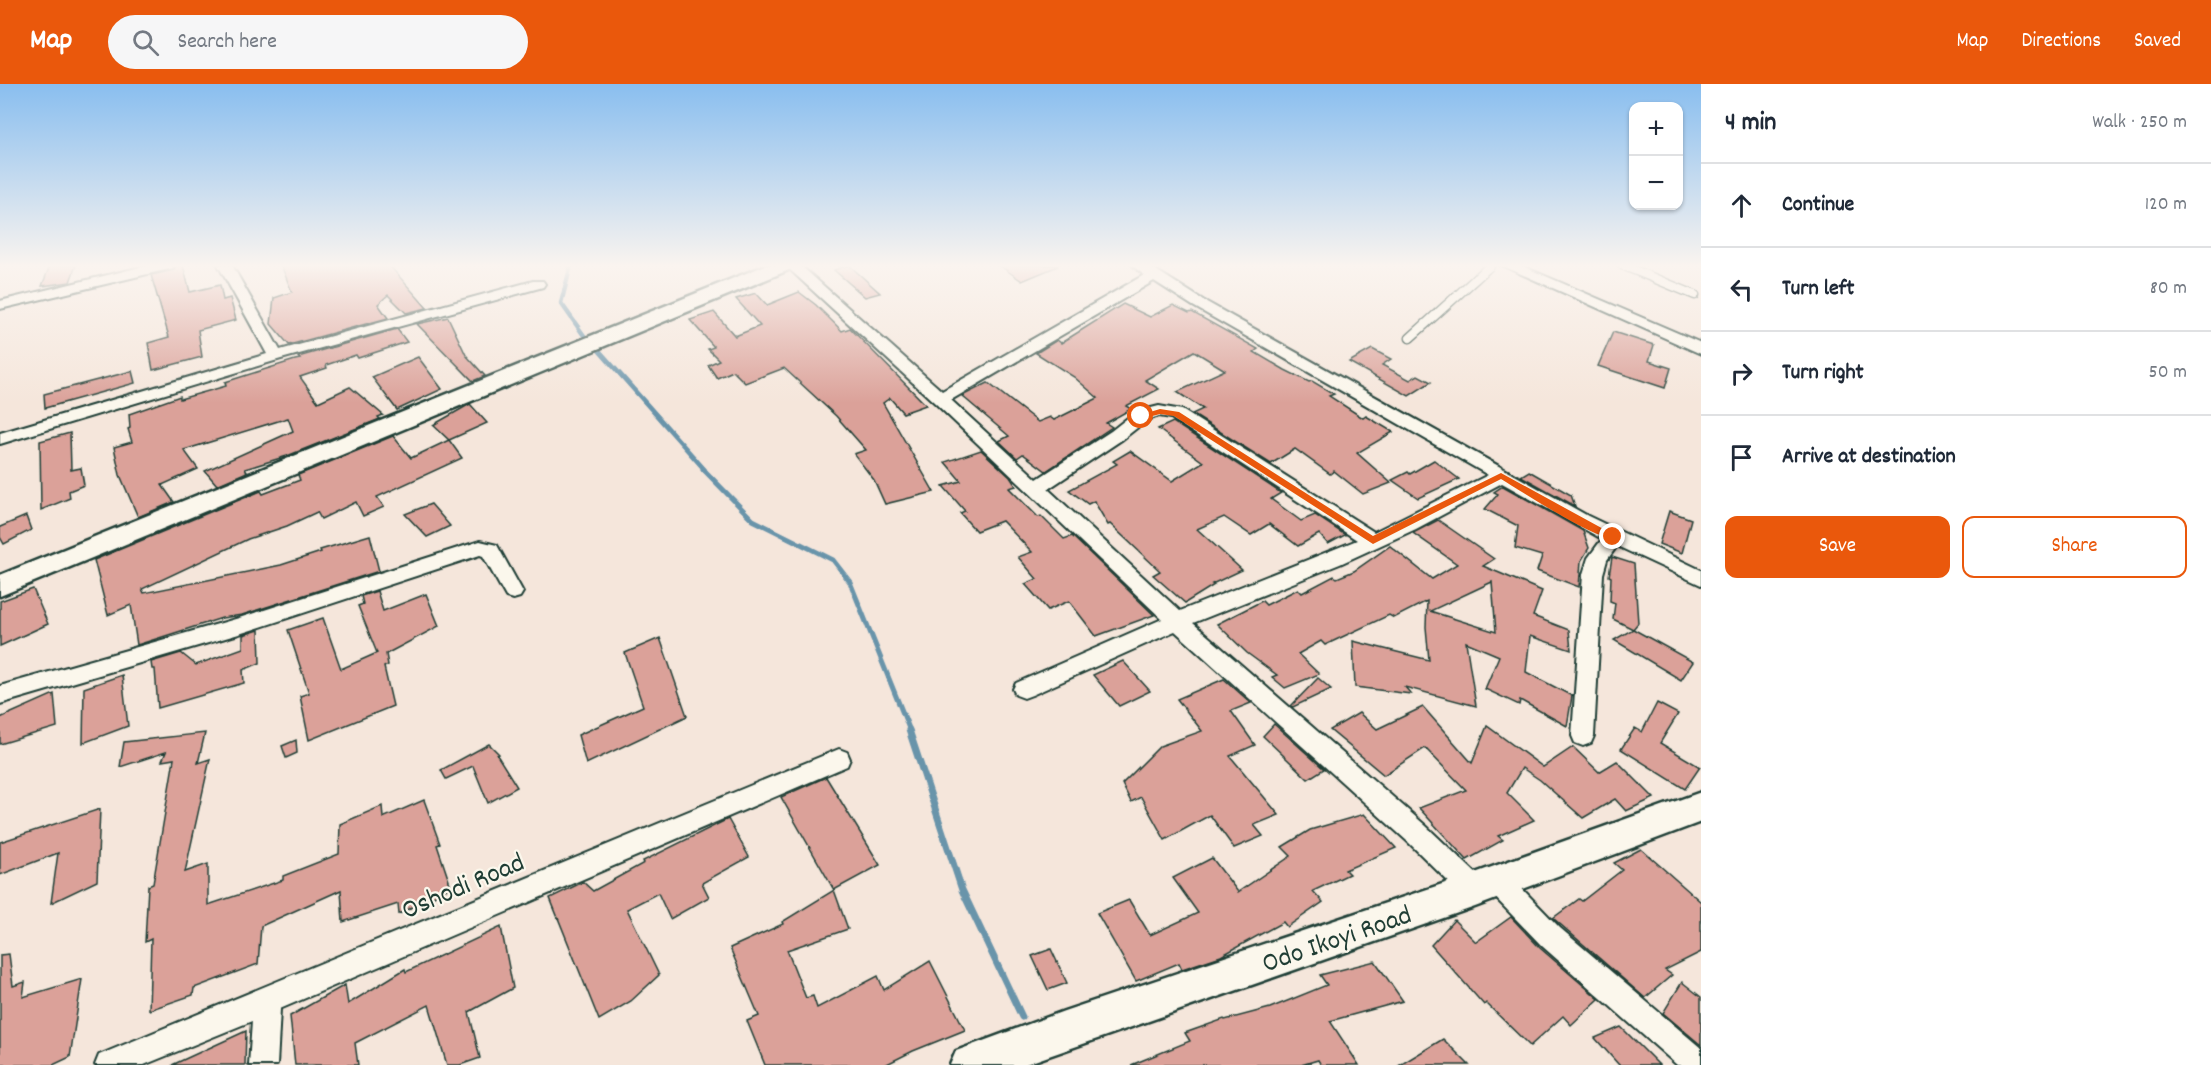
<!DOCTYPE html>
<html lang="en">
<head>
<meta charset="utf-8">
<style>
  :root { --surface:#fff; --page:#f6f6f7; --text:#1f2937; --muted:#747a83; --line:#e0e1e3; --accent:#ea580c }
  body { margin:0; font-family:Dekko,sans-serif; background:var(--page); color:var(--text) }
  .controls { position:absolute; right:18px; top:18px; display:grid; overflow:hidden; border-radius:12px; box-shadow:0 2px 4px #0004 }
  .controls button { width:54px; height:54px; display:grid; place-items:center; padding:0; border:0; border-bottom:2px solid var(--line); background:var(--surface); color:var(--text); font:30px sans-serif }
  .stop { position:absolute; width:18px; height:18px; margin:-14px; border:4px solid #ea580c; border-radius:50%; background:#fff }
  .stop.end { background:#ea580c; border-color:#fff; box-shadow:0 2px 6px #0008 }
  .list { margin:0; padding:0; list-style:none }
  h2 { display:flex; justify-content:space-between; align-items:center; height:78px; margin:0; padding:0 24px; font-size:26px }
  h2 small { font-size:20px; font-weight:400; color:var(--muted) }
  .list li { display:grid; grid-template-columns:39px 1fr auto; gap:18px; align-items:center; box-sizing:border-box; height:84px; padding:0 24px; border-top:2px solid var(--line) }
  .list b { display:block; font-size:22px; white-space:nowrap }
  .list em { font-size:20px; font-style:normal; color:var(--muted) }
  .actions { display:flex; gap:12px; padding:18px 24px }
  .actions a { flex:1; padding:14px 0; border:2px solid var(--accent); border-radius:12px; text-align:center; font-size:21px; color:var(--accent) }
  .actions .main { background:var(--accent); color:#fff }
  .icon { flex:none; width:33px; height:33px; fill:none; stroke:currentColor; stroke-width:2; stroke-linecap:round; stroke-linejoin:round }
  .map { position:relative; flex:none; width:1701px; height:981px; overflow:hidden }
  header { display:flex; align-items:center; gap:36px; box-sizing:border-box; height:84px; padding:0 30px; background:var(--accent); color:#fff }
  header strong { font-size:28px }
  nav { display:flex; gap:33px; margin-inline-start:auto; font-size:21px }
  .search { width:420px; height:54px; background:var(--page); display:flex; align-items:center; gap:15px; box-sizing:border-box; padding:0 21px; border-radius:33px; color:var(--muted); font-size:22px }
  main { display:flex }
  aside { flex:1; background:var(--surface) }
  .map>svg:first-child { display:block }
  .lines { fill:none; stroke-linecap:round; stroke-linejoin:round }
  .stream-far2 { stroke:#6994aa; stroke-width:4.5 }
  .stream-far1 { stroke:#6994aa; stroke-width:5 }
  .stream { stroke:#6994aa; stroke-width:7 }
  .building { fill:#dba199; stroke:#1f3d34; stroke-width:1.5; fill-rule:evenodd }
  .lane-casing { stroke:#1f3d34; stroke-width:11 }
  .street-casing { stroke:#1f3d34; stroke-width:4 }
  .secondary-casing { stroke:#1f3d34; stroke-width:5 }
  .lane { stroke:#fbf7ec; stroke-width:8 }
  .street { fill:#fbf7ec; fill-rule:evenodd }
  .secondary { fill:#fbf7ec; fill-rule:evenodd }
  .route { fill:#ea580c }
  .labels { text-anchor:middle; stroke-width:4.5; stroke-linejoin:round; paint-order:stroke }
  .near-street-label { font-size:28px; fill:#1f3d34; stroke:#fbf7ec }
</style>
</head>
<body>
<header>
<strong>Map</strong>
<div class="search"><svg class="icon" aria-label="search" viewBox="0 0 24 24"><circle cx="10" cy="10" r="6"/><path d="M15 15l6 6"/></svg>Search here</div>
<nav><a>Map</a><a>Directions</a><a>Saved</a></nav>
</header>
<main>
<div class="map">
<svg width="1701" height="981" viewBox="0 0 1701 981">
  <rect width="100%" height="100%" fill="#f5e6db"/>
  <filter id="ink" filterUnits="userSpaceOnUse"><feTurbulence type="fractalNoise" baseFrequency=".0167" numOctaves="2"/><feDisplacementMap in="SourceGraphic" scale="12" xChannelSelector="R" yChannelSelector="G"/><feConvolveMatrix kernelMatrix="1 2 1 2 8 2 1 2 1" color-interpolation-filters="sRGB"/></filter>
  <g filter="url(#ink)">
    <g class="lines">
      <!-- stream-far2 -->
      <g class="stream-far2">
        <path d="M571,181l-10,38 24,34"/>
        <path d="M596,263l109,123"/>
      </g>
      <!-- stream-far1 -->
      <path class="stream-far1" d="M703,385l50,51 80,40 17,22 60,149"/>
      <!-- stream -->
      <path class="stream" d="M909,646l53,160 60,127"/>
    </g>
    <!-- building -->
    <g class="building">
      <path d="M50,181h26l-6,17 -28,4z"/>
      <path d="M176,181h7l7,27 30,-7 3,15 7,-2 6,22 -38,10 4,27 -49,13 -5,-27 21,-6 -18,-62 23,-5z"/>
      <path d="M281,181h108l38,43 -21,5 -18,-18 -10,9 10,14 -99,27 -18,-21 3,-26 18,-6z"/>
      <path d="M849,181l31,28 -15,4 -31,-27z"/>
      <path d="M999,181h59v1l-36,15z"/>
      <path d="M799,208l17,13 26,26 8,-3 76,77 -23,8 -13,-15 -7,5 51,89 -49,12 -11,-24 -20,-26 12,-4 -30,-34 -52,-48 -39,15 -12,-12 -16,7 -9,-13 11,-5 -11,-11 6,-2 -24,-27 24,-8 21,24 25,-10 -24,-27 20,-6 11,12z"/>
      <path d="M1123,220l27,13 23,-12 16,8 3,-1 66,37 -4,3 31,18 24,12 3,-1 22,13 -5,2 34,22 3,-2 27,16 -36,21 34,30 -28,11 -29,-23 -4,3 -35,-25 -24,15 -79,-50 11,-5 -26,-17 48,-22 -31,-19 -49,29 14,9 -33,17 5,3 -25,14 6,4 -66,44 -23,-17 -6,4 -18,-17 10,-5 -47,-40 26,-13 50,39 12,-5 4,3 44,-22 -24,-21 -38,-24 21,-13 4,3z"/>
      <path d="M448,233l18,38 19,21 -12,5 -56,-57z"/>
      <path d="M397,245l10,13 -49,16 -2,-3 -30,10 1,3 -27,9 18,25 32,-15 33,28 -5,2 2,2 -93,37 -42,13 2,3 -30,13 -12,-14 88,-40 -5,-13 -104,32 14,19 -36,16 12,17 -36,15 -18,-42 -6,-28 18,-5 -4,-13 2,-1 -1,-14 51,-18v3l46,-13 -1,-4 70,-22 5,-1 -2,-2z"/>
      <path d="M1613,248l41,13 -5,16 22,7 -6,20 -67,-22z"/>
      <path d="M1372,265l19,10 -9,6 28,15 8,-5 13,7 -22,14 -60,-34z"/>
      <path d="M418,273l24,32 -45,21 -25,-33z"/>
      <path d="M132,287l3,12 -90,25 -1,-14z"/>
      <path d="M470,320l17,19 -38,17 -16,-15z"/>
      <path d="M1173,338l108,71 -10,6 30,22 14,-6 30,20 -17,9 -9,-10 -21,12 -29,-22 -18,11 -27,-18 -27,12 45,41 -30,14 2,1 -29,18 -32,-28 7,-4 -50,-47 -2,1 -14,-24 -6,3 -19,-14 48,-26 -4,-3 17,-10 42,30 31,-19 -45,-33z"/>
      <path d="M70,349l1,37 10,-2 3,17 -15,6 1,7 -29,12 -1,-69z"/>
      <path d="M393,352l18,22 38,-18 13,18 -85,39 7,10 -21,9 -7,-14 -35,17 -4,-7 -30,14 -39,13 -106,50 2,4 137,-28 40,-13 -1,-2 50,-15 9,36 -137,44 -20,3 -85,27 -6,-40 -23,10 -14,-55 167,-69 2,3 37,-14 -2,-5z"/>
      <path d="M981,366l29,27 6,9 -7,2 29,29 3,-1 23,23 8,-3 82,79 -58,21 -27,-35 -21,9 -23,-26 12,-5 -19,-22 14,-5 -30,-31 -26,10 -16,-18 5,-2 -22,-25 18,-5 -16,-19z"/>
      <path d="M1434,376l25,19 -41,19 -26,-18 16,-8 2,2z"/>
      <path d="M1529,387l42,24 4,11 -54,-30z"/>
      <path d="M1503,402l80,45 6,17 -8,13 -2,26 -42,-16 5,-15 -27,-8 3,-22 -33,-17 13,-15 -4,-2z"/>
      <path d="M431,420l19,22 -23,11 -22,-23z"/>
      <path d="M1669,427l22,8 -9,34 -23,-9z"/>
      <path d="M26,432l5,14 -27,14 -4,-7v-10z"/>
      <path d="M1438,436l56,39 -11,7 59,25 -9,25 36,14 2,20 -41,-14 -4,36 46,24 -5,30 -47,-26 -1,5 -34,-16 14,-33 -33,-14 10,64 -71,-19 6,7 -56,-7 -2,-46 76,19 -3,-33 1,-26 -33,17 -5,-3 -64,30 -4,-4 -23,13 21,20 -34,14 -13,-11 5,-2 -30,-22 -30,-29 45,-23 4,4 32,-16 4,4 32,-17 3,2 17,-7 36,-25 42,33 25,-15 -44,-31zM1492,498l4,50 -66,-21z"/>
      <path d="M1612,473l22,7 4,59 -5,6 -20,-10 2,-16 -5,-2 1,-24 -2,-1z"/>
      <path d="M33,505l15,35 -48,22v-45z"/>
      <path d="M377,507l6,20 43,-17 13,32 -53,28 2,11 -4,2 9,39 -84,34 -9,-44 9,-3 -21,-63 35,-12 18,51 36,-16 -19,-47 5,-2 -2,-8z"/>
      <path d="M1633,545l60,33 -12,18 -67,-40z"/>
      <path d="M259,546l1,33 -17,7 1,13 -86,25 -3,-39h-3l-1,-7 30,-9 15,12 47,-17v-13z"/>
      <path d="M660,554l27,78 -101,48 -8,-29 65,-29 -18,-53z"/>
      <path d="M1123,577l27,30 -31,15 -26,-31z"/>
      <path d="M122,591l6,51 -45,17 1,-55z"/>
      <path d="M1318,594l13,11 -38,18 -2,-1z"/>
      <path d="M1224,595l27,24 -20,8 24,34 -25,11 49,59 -25,10 9,11 -29,12 -24,-33 -45,25 -24,-43 -10,5 -9,-18 38,-38 42,-15 -25,-32z"/>
      <path d="M54,610l3,33 -57,17v-26z"/>
      <path d="M1657,619l21,11 -18,29 40,24 -15,22 -64,-40 14,-21 7,4z"/>
      <path d="M1423,623l49,56 15,-37 56,41 30,-20 26,25 18,-11 37,37 -28,13 -11,-12 -32,19 -43,-38 -18,-12 -15,25 27,27 -36,16 5,4 -36,20 -48,-52 47,-18 -41,-42 -41,27 -54,-45 29,-17 18,16z"/>
      <path d="M1274,640l50,45 -16,10 -45,-43z"/>
      <path d="M205,649l-7,30 12,-4 -25,113 23,-8v41l75,-25v-4l56,-22 1,-30 42,-18 1,12 41,-18 16,44 -3,1 14,42 -52,27 -1,-10 -55,18 -2,-32 -80,36 -3,38 -64,24 -1,7 -44,15 2,-71 -6,3 3,-56 5,-2 21,-125 -12,2 4,-9 -46,15 4,-25z"/>
      <path d="M296,656l1,13 -11,5 -4,-12z"/>
      <path d="M489,660l10,10 -2,1 20,32 -29,16 -15,-37 -27,13 -5,-9z"/>
      <path d="M826,693l54,88 -46,25 -53,-93z"/>
      <path d="M100,725l-3,72 -46,22 7,-50 -58,22v-33z"/>
      <path d="M1364,730l32,34 -51,22 4,4 -36,17 10,11 -36,25 -4,-5 -62,34 -39,13 -3,-6 -43,18 -39,-68 32,-13 21,35 48,-22 -25,-35 39,-20 26,34 53,-36 -9,-9 28,-17z"/>
      <path d="M728,735l21,38 -47,26 7,14 -39,22 -12,-26 -31,16 32,66 -28,26 -32,19 -49,-122 33,-16 10,9 51,-28 -1,-2z"/>
      <path d="M1641,765l60,53v50l-36,18 7,5 -27,23 -92,-80 26,-19 3,2 40,-31 -8,-7z"/>
      <path d="M834,806l14,39 -61,21 19,48 7,-2 4,12 61,-32 6,14 46,-29 35,69 -52,21 -28,14h-120l-18,-44 12,-5 -29,-68 53,-24 -1,-2z"/>
      <path d="M1511,833l29,31 59,51 -28,26 -8,-9 -33,30 -44,-43 -2,2 -53,-60 23,-25 22,22z"/>
      <path d="M501,843l12,61 -44,24 11,46 -20,7h-13l-18,-60 -74,38 3,22h-63l-5,-49 55,-31 3,19 57,-35 1,3z"/>
      <path d="M1051,865l16,34 -19,7 -16,-34z"/>
      <path d="M9,870l4,32 12,-4 -2,15 59,-18 -12,78 -17,8h-53v-110z"/>
      <path d="M1375,877l28,40 -73,20 29,44h-38l-3,-5 -17,5h-170l59,-24 -5,-8 39,-14 1,1 45,-12 57,-23 -7,-10z"/>
      <path d="M1682,898l19,15v48l-38,-32z"/>
      <path d="M1621,943l38,38h-40l-24,-27z"/>
      <path d="M246,947l-1,34h-73z"/>
      <path d="M1443,955l26,26h-69z"/>
    </g>
    <g class="lines">
      <defs>
        <g id="lane">
          <path d="M1622,181l73,30"/>
          <path d="M1410,254l81,-73"/>
        </g>
        <g id="street">
          <path d="M149,181h25l-1,3 -173,41v-8z"/>
          <path d="M218,181h14l48,85 253,-69h10l2,3 -2,3 -262,72 -281,85v-11l267,-79z"/>
          <path d="M785,181h15l142,126 202,-116 -12,-10h16l55,35 385,216 113,54v15l-84,-39 -10,14 -4,14 -9,162 -3,7 -8,3 -8,-3 -3,-7 11,-162 5,-16 14,-19 -100,-56 -86,46 -76,35 -147,59 232,202 59,56 4,9 -4,9 -9,3 -9,-3 -59,-58 -232,-210 -143,64 -8,3 -8,-3 -3,-6 3,-6 146,-64 -227,-216zM1154,197l39,25 295,169 -114,57 -192,-122 -23,-4 -24,6 -24,19 -74,48 -86,-79zM1159,332l12,2 186,122 -177,71 -132,-122 75,-50 24,-19z"/>
          <path d="M1501,181h19l181,78v11z"/>
          <path d="M480,457l17,4 26,47 -3,5 -7,2 -7,-2 -23,-41 -3,-1 -241,79 -239,70v-18l239,-68z"/>
          <path d="M839,665l8,3 3,7 -3,7 -567,243 -3,56h-28l3,-44 -108,44h-49l4,-10z"/>
          <path d="M1497,785l9,3 54,56 141,120v17h-24l-135,-119 -54,-56 -4,-9 4,-9z"/>
        </g>
        <g id="secondary">
          <path d="M766,181h27l-2,4 -791,327v-21z"/>
          <path d="M1701,708v30l-226,85 -452,158h-73l6,-14 108,-40 411,-138z"/>
        </g>
      </defs>
      <!-- lane casing -->
      <use href="#lane" class="lane-casing"/>
      <!-- street casing -->
      <use href="#street" class="street-casing"/>
      <!-- secondary casing -->
      <use href="#secondary" class="secondary-casing"/>
      <!-- lane -->
      <use href="#lane" class="lane"/>
      <!-- street -->
      <use href="#street" class="street"/>
      <!-- secondary -->
      <use href="#secondary" class="secondary"/>
    </g>
  </g>
  <!-- sky -->
  <linearGradient id="sky" x2="0" y2="1"><stop stop-color="#89beef"/><stop offset="0.57" stop-color="#faf4ef"/><stop offset="1" stop-color="#faf4ef" stop-opacity="0"/></linearGradient>
  <rect width="1701" height="319" fill="url(#sky)"/>
  <!-- route -->
  <path class="route" d="M1160,325l19,3 194,124 128,-63 117,64 -1,2c-18,3 -96,-48 -116,-60l-128,65 -199,-128 -14,-2 -19,5 -4,-3z"/>
  <g class="labels">
    <!-- near-street labels -->
    <g class="near-street-label">
      <text transform="translate(462 800) rotate(-23)" y="10">Oshodi Road</text>
      <text transform="translate(1336 853) rotate(-19)" y="10">Odo Ikoyi Road</text>
    </g>
  </g>
</svg>
<div class="controls">
<button>+</button>
<button>−</button>
</div>
<div class="stop" style="left:1141px;top:332px"></div>
<div class="stop end" style="left:1613px;top:453px"></div>
</div>
<aside>
<h2>4 min<small>Walk · 250 m</small></h2>
<ul class="list">
<li><svg class="icon" aria-label="ahead" viewBox="0 0 24 24"><path d="M12 20V5M6 11l6-6 6 6"/></svg><div><b>Continue</b></div><em>120 m</em></li>
<li><svg class="icon" aria-label="left" viewBox="0 0 24 24"><path d="M17 20v-9H6M10 6l-5 5 5 5"/></svg><div><b>Turn left</b></div><em>80 m</em></li>
<li><svg class="icon" aria-label="right" viewBox="0 0 24 24"><path d="M7 20v-9h11M14 6l5 5-5 5"/></svg><div><b>Turn right</b></div><em>50 m</em></li>
<li><svg class="icon" aria-label="arrive" viewBox="0 0 24 24"><path d="M6 21V4h12l-3 4 3 4H6"/></svg><div><b>Arrive at destination</b></div></li>
</ul>
<div class="actions"><a class="main">Save</a><a>Share</a></div>
</aside>
</main>
</body>
</html>
